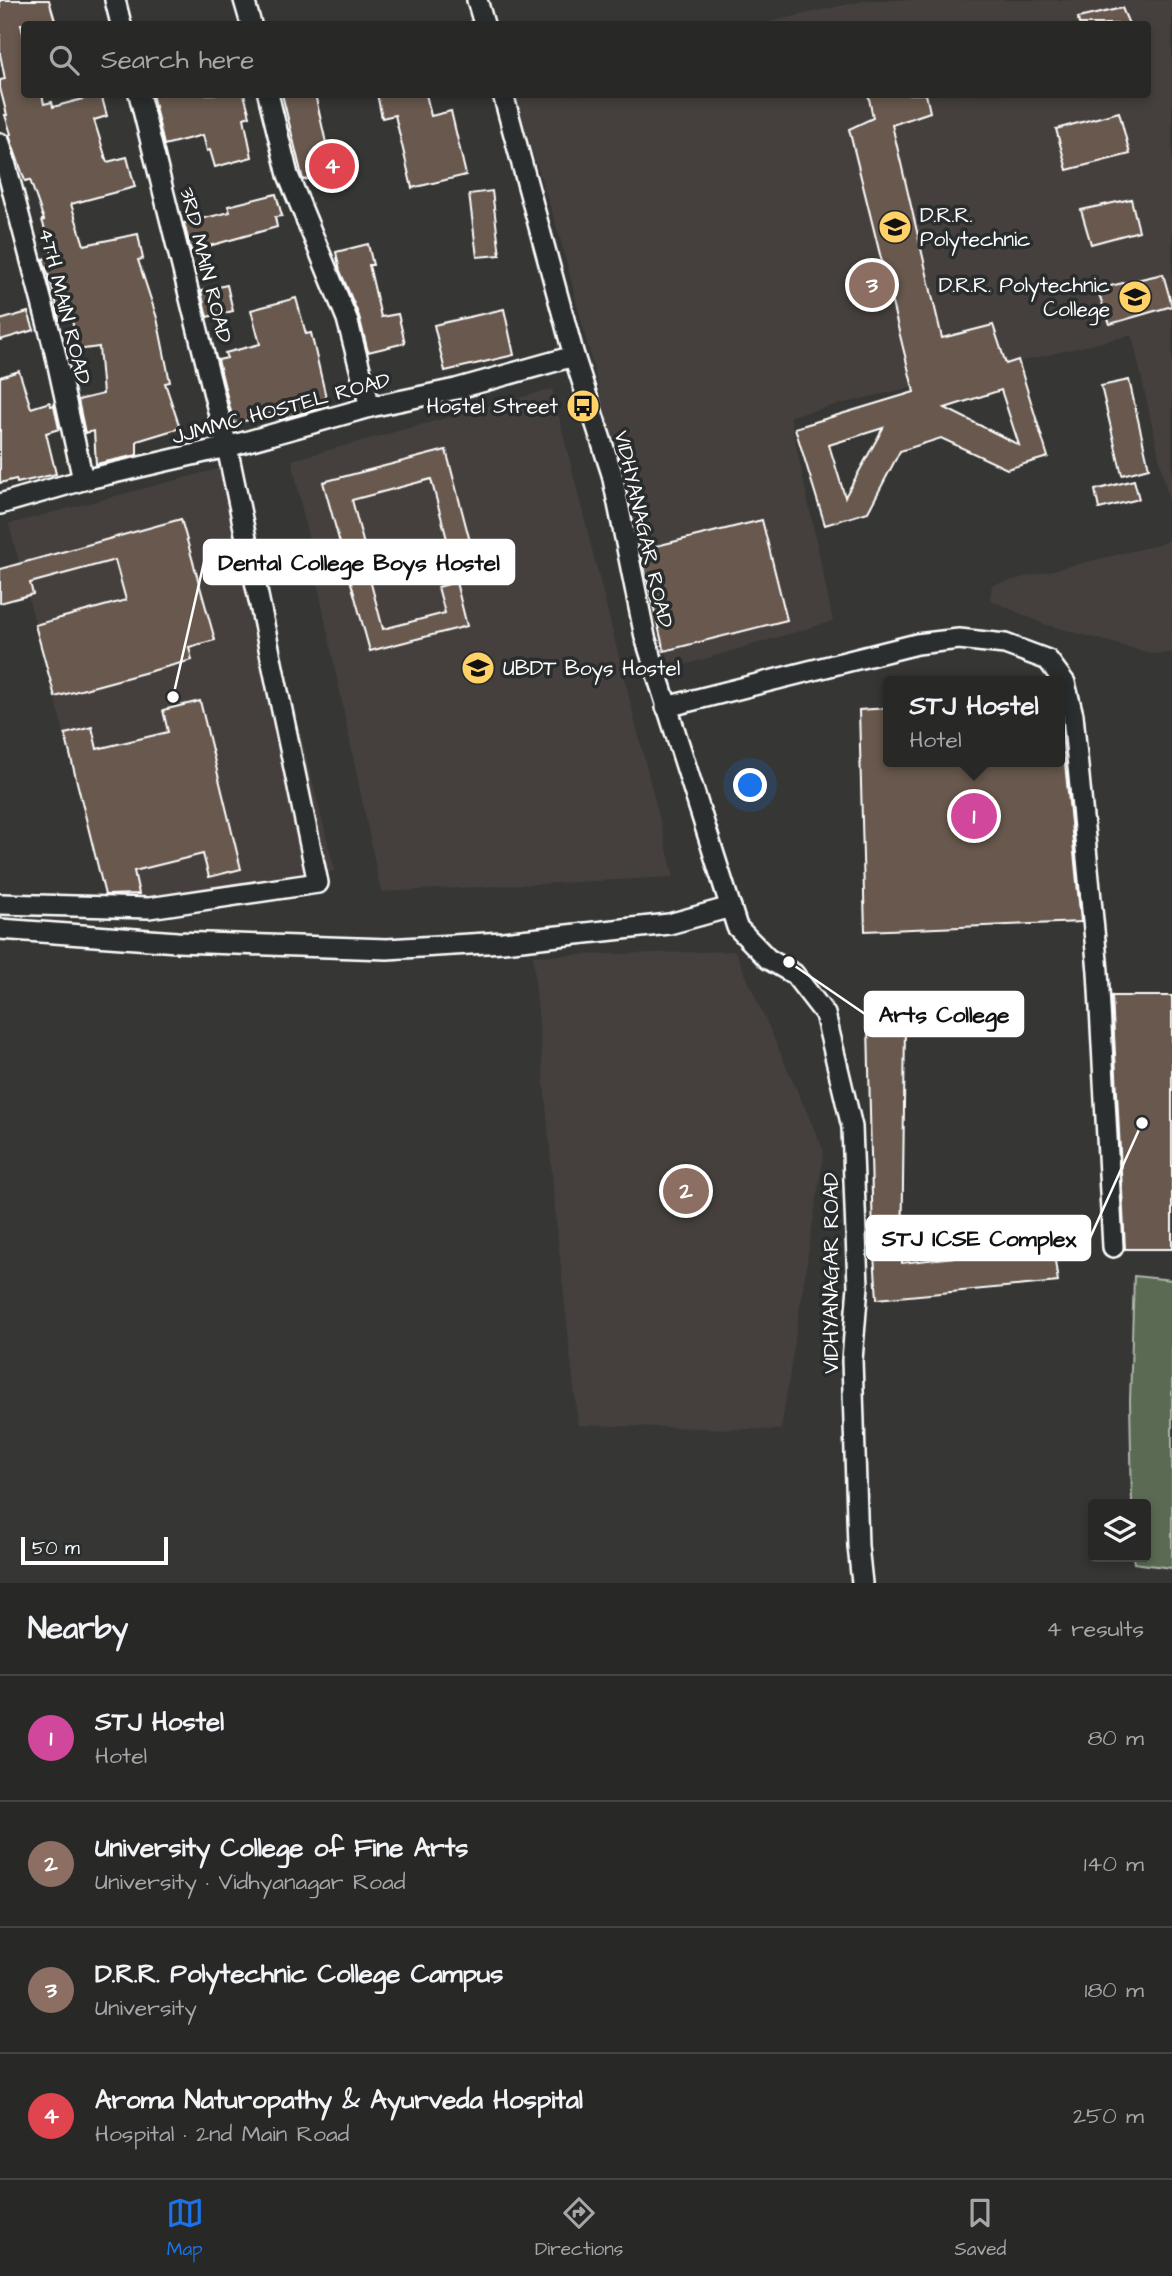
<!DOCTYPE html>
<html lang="en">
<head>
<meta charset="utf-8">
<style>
  :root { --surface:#282827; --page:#30302f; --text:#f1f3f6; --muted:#a5a6a7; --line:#444; --accent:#1a73e8 }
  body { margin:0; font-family:"Architects Daughter",sans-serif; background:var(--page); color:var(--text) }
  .controls { position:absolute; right:21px; bottom:21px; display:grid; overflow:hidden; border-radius:7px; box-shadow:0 4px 10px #0003 }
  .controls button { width:63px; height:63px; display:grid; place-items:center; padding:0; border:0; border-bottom:2px solid var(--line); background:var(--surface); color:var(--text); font:35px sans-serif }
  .scale { position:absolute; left:21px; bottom:18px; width:147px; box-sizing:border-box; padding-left:7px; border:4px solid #fff; border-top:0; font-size:19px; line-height:24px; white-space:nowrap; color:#fff; -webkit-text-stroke:5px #2a2d2e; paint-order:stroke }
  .you { position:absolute; left:751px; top:786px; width:24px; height:24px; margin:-18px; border:5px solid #fff; border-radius:50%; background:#1a73e8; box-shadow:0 0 0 10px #1a73e833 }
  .badge { display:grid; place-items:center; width:46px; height:46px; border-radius:50%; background:var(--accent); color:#fff; font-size:23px; font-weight:700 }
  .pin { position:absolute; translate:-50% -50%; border:4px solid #fff; box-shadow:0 2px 7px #0006 }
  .popup { position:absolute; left:883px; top:676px; width:182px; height:91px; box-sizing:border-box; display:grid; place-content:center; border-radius:7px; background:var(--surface); filter:drop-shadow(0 2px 5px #0005); font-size:23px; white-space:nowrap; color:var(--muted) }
  .popup b { font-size:26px; color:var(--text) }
  .popup::after { content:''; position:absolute; left:50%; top:100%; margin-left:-14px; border:14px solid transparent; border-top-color:var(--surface) }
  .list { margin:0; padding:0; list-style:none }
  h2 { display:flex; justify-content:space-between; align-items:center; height:91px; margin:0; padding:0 28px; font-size:30px }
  h2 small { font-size:23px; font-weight:400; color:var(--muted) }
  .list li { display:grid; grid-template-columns:46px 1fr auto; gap:21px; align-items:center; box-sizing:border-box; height:126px; padding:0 28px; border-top:2px solid var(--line) }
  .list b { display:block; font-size:26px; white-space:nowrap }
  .list p { margin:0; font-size:23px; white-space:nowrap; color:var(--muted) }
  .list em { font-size:23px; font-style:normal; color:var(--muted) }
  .icon { flex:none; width:38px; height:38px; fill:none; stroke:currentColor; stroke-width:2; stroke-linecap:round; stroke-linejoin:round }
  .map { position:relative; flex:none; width:1172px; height:1583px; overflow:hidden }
  .search { position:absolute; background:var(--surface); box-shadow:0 4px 10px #0003; left:21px; right:21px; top:21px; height:77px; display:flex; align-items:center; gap:18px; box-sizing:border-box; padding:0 24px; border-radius:7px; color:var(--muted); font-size:26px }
  .sheet { height:595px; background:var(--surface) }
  nav { display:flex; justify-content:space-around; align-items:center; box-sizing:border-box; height:98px; border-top:2px solid var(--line); background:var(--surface); font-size:19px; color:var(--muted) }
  nav a { display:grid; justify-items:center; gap:4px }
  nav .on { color:var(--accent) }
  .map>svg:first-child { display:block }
  .built { fill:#45403c }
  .green { fill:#5a6a53; stroke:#acb4a9; stroke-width:2 }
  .building { fill:#67584e; stroke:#fff; stroke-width:2; fill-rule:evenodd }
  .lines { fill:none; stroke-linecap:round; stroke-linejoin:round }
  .minor-casing { stroke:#fff; stroke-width:24 }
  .minor { stroke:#2a2d2e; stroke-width:19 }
  .labels { text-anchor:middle; stroke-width:7; stroke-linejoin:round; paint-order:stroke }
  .poi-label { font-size:21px; fill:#fff; stroke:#2a2d2e; text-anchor:start }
  .street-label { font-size:21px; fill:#fff; stroke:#2a2d2e }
  .leader { fill:none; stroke:#fff; stroke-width:2.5 }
  .callout-dot { fill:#fff; stroke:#2a2d2e; stroke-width:2.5 }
  .callout { fill:#fff; stroke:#fff; stroke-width:2.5 }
  .callout-label { font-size:23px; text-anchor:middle; font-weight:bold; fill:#111 }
</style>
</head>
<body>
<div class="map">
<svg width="1172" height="1583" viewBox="0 0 1172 1583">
  <rect width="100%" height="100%" fill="#363634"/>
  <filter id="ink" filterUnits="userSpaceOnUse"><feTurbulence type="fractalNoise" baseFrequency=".0143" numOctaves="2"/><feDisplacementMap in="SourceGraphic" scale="14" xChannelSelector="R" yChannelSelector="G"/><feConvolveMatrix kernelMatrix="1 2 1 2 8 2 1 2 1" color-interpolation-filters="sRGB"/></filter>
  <g filter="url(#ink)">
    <!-- built -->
    <g class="built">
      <path d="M867,0h305v515l-40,-180 -342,81 43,205 -162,48 -112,-435 -45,-139 634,-1v-70h-388z"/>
      <path d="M552,389l122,488 -293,15 -89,-432z"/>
      <path d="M233,465l102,406 -222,48 -104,-395z"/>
      <path d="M1172,538v115l-19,1 -109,-30 -54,-24 2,-15 169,-41z"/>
      <path d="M735,951l89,200 -43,279 -203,-5 -21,-194 -24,-275z"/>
    </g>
    <!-- green -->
    <path class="green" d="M1134,1276l38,4v288l-38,-5 -1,-6h13v-53h-14l-2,-103z"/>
    <!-- building -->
    <g class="building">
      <path d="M0,0h49l7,24h-35l3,14v56h18l2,10 8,-2 1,5 48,-13 6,22 -13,4 13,42 20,-5 8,30 -64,17 13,41 54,-11 5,25 -5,1 19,58 13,64 -5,1 15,45 -43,13v14l-41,9 -2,-33 -9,2 -7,-33 25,-6 -4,-47 -22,3 -5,-31 -13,1 -4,-24 -12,-37 10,-3 -11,-36h2l-14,-40 -5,1 -16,-46 2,-1 -6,-19h2l-7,-27v-8l5,-1 -5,-25z"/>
      <path d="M1122,8l7,16h-50l-1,-6z"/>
      <path d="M152,94h92l6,22 -6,2 8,39 -37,10 -5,-17 -3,1 -4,-16 -39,10z"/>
      <path d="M282,94h33l18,80 -30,6z"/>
      <path d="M377,94h49l5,22 20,-5 15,64 -54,13 -17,-73 -13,3z"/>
      <path d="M868,94h58l4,18 -38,13 50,213 51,-13 13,39 12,-4 30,97 -41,12 -66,-31 -41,13 -32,61 -43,13 -30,-97 119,-36 -65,-263 24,-11zM1001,390l18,55 -74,-37zM883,428l-38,69 -16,-52z"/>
      <path d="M1119,112l11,42 -63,16 -11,-41z"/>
      <path d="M492,191l8,64 -23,2 -8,-63z"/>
      <path d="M276,194l6,22 -7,1 2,10 -86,24 -7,-28 46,-11 -2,-6z"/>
      <path d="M1131,199l8,32 -48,13 -10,-34z"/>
      <path d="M368,244l5,21h-4l12,52 17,-3 7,29 -37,9 -9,-36 -19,-45 -4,-19z"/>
      <path d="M1163,274l9,32 -62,18 -13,-35z"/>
      <path d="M227,285l6,26 -26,6 -6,-26z"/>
      <path d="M296,298l10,36 5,-1 17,73 -48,13 -2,-7 -44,12 -16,-64 9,-2 -2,-5 35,-9 -9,-34z"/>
      <path d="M504,309l10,46 -69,16 -11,-46z"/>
      <path d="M28,312l6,18 -34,10v-20z"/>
      <path d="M19,371l12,37 19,-6 1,4 3,-1 5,24 -13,4 10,41 -39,9 -1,-4 -16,4v-106z"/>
      <path d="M1129,380l20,88 -27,7 -21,-89z"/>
      <path d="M446,450l26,99 -21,5 -20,-75 -79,21 20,75 -3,1 14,53 62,-16 -7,-26 18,-5 11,44 -97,25 -47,-169z"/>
      <path d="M1134,480l5,19 -40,10 -4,-19z"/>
      <path d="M181,519l34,121 -26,7 3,13 -137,37 -20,-72 91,-25 -11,-40 -85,23 3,11 -33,9v-34z"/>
      <path d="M762,520l25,100 -123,31 -24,-101z"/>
      <path d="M200,701l41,168 -32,8 -6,-23 -69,17 5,23 -34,1 -40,-161 27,-7 5,22 71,-17 -5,-22z"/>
      <path d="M888,708v54h172v-49l21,209 -216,9 -6,-221z"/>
      <path d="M1112,996h60v253h-47z"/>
      <path d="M868,1025h37l-3,238 151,-17 5,36 -181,17 -4,-59z"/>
    </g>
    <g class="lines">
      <defs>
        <g id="minor">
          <path d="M115,0l6,24"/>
          <path d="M244,0l7,24"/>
          <path d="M477,0l7,24"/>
          <path d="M268,94l20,81 59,144 23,88"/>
          <path d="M503,94l71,262 38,118 33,163 92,290 31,32 26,15 31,40 27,113 6,159 -6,74 6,186 4,37"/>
          <path d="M0,143l55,209 28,128"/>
          <path d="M0,504l83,-24 144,-33 143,-40 86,-18 118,-33"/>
          <path d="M666,707l251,-63 42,-5 46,5 43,16 17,23 8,32 25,256 15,276"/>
          <path d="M0,904l149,4 169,-25 -91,-436 -88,-353"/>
          <path d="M0,929l177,13 210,7 116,-7 166,-18 62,-17"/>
        </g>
      </defs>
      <!-- minor casing -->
      <use href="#minor" class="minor-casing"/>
      <!-- minor -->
      <use href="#minor" class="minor"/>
    </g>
  </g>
  <!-- icons -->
  <defs>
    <symbol id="university-disc" viewBox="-11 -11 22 22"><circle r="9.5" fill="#ffd166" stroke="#2a2d2e"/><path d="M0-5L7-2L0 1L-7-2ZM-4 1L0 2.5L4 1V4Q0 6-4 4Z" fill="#111"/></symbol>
    <symbol id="bus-disc" viewBox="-11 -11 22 22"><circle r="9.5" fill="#ffd166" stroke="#2a2d2e"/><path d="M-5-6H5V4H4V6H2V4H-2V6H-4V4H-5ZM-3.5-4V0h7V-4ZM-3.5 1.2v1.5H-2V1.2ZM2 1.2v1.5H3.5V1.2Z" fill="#111"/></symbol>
  </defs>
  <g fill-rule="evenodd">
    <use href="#university-disc" x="876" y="208" width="38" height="38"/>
    <use href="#university-disc" x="1116" y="278" width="38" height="38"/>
    <use href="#bus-disc" x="564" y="387" width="38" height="38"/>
    <use href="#university-disc" x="459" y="649" width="38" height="38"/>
  </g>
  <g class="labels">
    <!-- poi labels -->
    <g class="poi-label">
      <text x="920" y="222">D.R.R.<tspan x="920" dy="24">Polytechnic</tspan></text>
      <text x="1110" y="292" text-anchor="end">D.R.R. Polytechnic<tspan x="1110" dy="24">College</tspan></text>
      <text x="558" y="413" text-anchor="end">Hostel Street</text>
      <text x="503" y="675">UBDT Boys Hostel</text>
    </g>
    <!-- street labels -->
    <g class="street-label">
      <text transform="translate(206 265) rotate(76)" y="7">3RD MAIN ROAD</text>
      <text transform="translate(65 306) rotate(76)" y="7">4TH MAIN ROAD</text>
      <text transform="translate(281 408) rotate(-15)" y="7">JJMMC HOSTEL ROAD</text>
      <text transform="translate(644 529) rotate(77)" y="7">VIDHYANAGAR ROAD</text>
      <text transform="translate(831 1273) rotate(-90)" y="7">VIDHYANAGAR ROAD</text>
    </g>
  </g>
  <!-- callouts -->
  <path class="leader" d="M173 697L204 562M789 962L865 1014M1142 1123L1090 1238"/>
  <g class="callout-dot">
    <circle cx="173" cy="697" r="7"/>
    <circle cx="789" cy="962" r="7"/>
    <circle cx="1142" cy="1123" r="7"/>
  </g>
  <g class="callout">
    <rect x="204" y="540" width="310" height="44" rx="7"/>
    <rect x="865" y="992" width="158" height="44" rx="7"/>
    <rect x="867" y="1216" width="223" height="44" rx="7"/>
  </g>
  <g class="callout-label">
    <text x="359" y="570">Dental College Boys Hostel</text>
    <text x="944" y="1022">Arts College</text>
    <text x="979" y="1246">STJ ICSE Complex</text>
  </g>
</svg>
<div class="controls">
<button><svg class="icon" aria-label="layers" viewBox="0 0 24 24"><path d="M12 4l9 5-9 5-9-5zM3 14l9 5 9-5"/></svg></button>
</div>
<div class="scale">50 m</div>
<div class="you"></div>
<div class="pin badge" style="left:974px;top:816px;background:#d1479c">1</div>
<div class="popup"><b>STJ Hostel</b>Hotel</div>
<div class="pin badge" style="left:686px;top:1191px;background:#8d6e63">2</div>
<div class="pin badge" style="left:872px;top:285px;background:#8d6e63">3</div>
<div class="pin badge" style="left:332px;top:166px;background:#e0444e">4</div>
<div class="search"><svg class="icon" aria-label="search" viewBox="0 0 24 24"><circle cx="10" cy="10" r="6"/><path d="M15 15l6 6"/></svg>Search here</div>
</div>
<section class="sheet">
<h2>Nearby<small>4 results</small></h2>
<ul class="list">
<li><span class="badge" style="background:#d1479c">1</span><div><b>STJ Hostel</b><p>Hotel</p></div><em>80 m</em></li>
<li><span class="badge" style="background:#8d6e63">2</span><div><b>University College of Fine Arts</b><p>University · Vidhyanagar Road</p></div><em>140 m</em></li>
<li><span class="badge" style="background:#8d6e63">3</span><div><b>D.R.R. Polytechnic College Campus</b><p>University</p></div><em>180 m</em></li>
<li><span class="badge" style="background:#e0444e">4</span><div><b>Aroma Naturopathy &amp; Ayurveda Hospital</b><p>Hospital · 2nd Main Road</p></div><em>250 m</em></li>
</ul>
</section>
<nav>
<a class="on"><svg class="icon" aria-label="map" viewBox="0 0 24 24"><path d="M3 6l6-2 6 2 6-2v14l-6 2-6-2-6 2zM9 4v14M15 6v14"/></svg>Map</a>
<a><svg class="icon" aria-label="directions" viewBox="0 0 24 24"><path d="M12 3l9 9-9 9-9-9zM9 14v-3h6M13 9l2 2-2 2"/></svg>Directions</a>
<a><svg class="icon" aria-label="saved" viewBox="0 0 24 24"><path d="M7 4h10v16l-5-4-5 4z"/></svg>Saved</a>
</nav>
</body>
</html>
